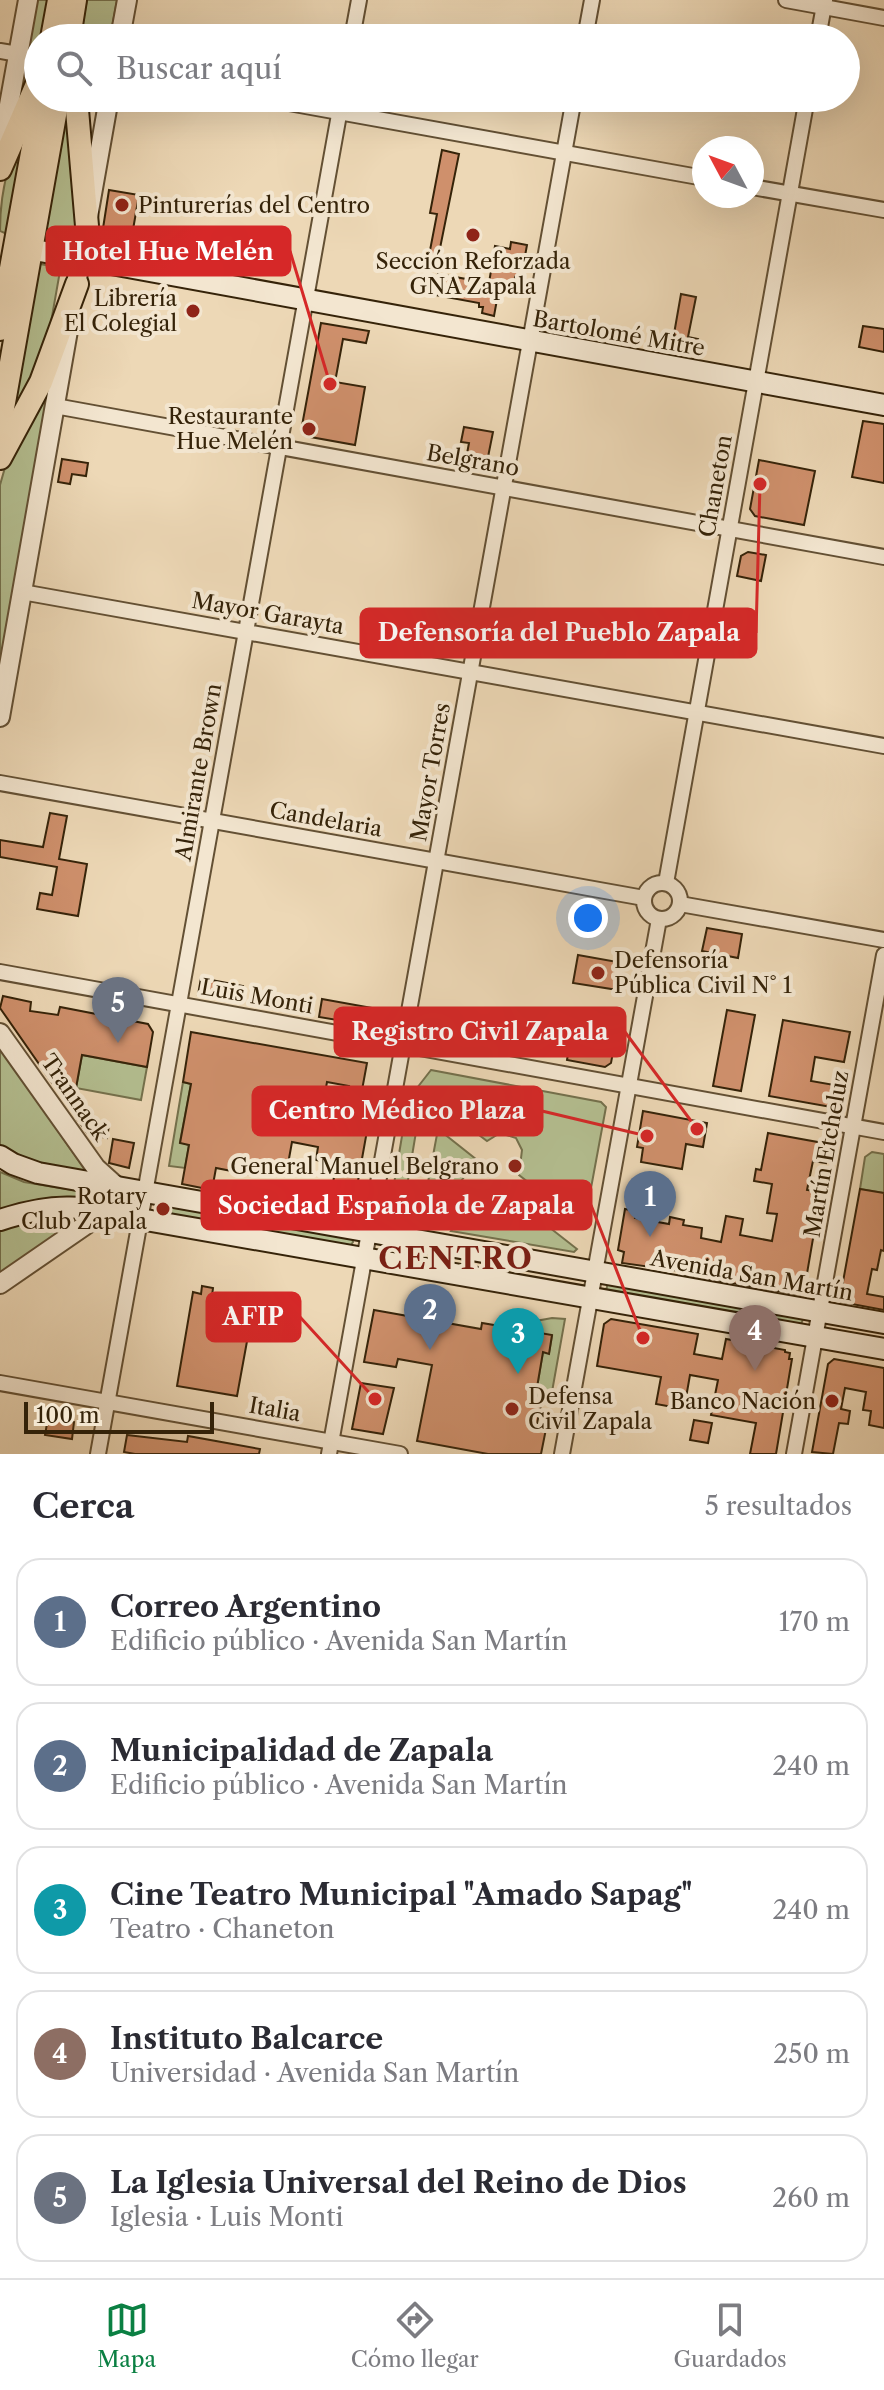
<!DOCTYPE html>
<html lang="es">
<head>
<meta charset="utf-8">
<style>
  :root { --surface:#fff; --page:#f2f2f3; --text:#2b2b33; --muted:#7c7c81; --line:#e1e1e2; --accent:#0b8043 }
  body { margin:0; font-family:"Libre Caslon Text",serif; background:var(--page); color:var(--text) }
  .compass { position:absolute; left:692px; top:136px; width:72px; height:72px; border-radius:50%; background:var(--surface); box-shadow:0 8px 32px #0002; rotate:311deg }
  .scale { position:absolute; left:24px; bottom:20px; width:190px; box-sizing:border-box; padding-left:8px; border:4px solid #352309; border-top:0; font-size:22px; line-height:28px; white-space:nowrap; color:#352309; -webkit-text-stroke:6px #f3e6d0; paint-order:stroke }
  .you { position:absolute; left:588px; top:918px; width:28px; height:28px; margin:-20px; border:6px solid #fff; border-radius:50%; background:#1a73e8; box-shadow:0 0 0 12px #1a73e833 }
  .badge { display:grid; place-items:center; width:52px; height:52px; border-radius:50%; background:var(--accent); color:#fff; font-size:26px; font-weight:700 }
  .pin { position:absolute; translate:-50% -66px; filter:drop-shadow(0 2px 4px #0008) }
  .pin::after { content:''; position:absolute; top:42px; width:28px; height:24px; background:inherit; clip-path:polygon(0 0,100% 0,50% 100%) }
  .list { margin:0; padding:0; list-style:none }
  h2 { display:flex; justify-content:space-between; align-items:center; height:104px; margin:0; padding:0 32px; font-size:34px }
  h2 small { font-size:26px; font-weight:400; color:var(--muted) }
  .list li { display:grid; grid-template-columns:52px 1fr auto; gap:24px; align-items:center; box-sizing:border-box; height:128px; margin:0 16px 16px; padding:0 16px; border:2px solid var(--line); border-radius:24px }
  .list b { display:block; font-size:30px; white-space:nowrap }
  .list p { margin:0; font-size:26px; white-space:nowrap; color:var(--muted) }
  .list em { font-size:26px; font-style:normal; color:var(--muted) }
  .icon { flex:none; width:44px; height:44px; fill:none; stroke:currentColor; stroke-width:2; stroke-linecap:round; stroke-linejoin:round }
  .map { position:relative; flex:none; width:884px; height:1454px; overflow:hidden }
  .search { position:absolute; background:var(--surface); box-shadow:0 8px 32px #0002; left:24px; right:24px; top:24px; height:88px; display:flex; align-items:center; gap:20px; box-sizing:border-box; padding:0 28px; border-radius:44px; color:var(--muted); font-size:30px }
  .sheet { height:824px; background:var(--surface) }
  nav { display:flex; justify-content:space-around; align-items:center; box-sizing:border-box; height:112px; border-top:2px solid var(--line); background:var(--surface); font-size:22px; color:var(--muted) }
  nav a { display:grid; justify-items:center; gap:4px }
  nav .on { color:var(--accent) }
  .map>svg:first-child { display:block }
  .green { fill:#b4bf91; stroke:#74714d; stroke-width:2 }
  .building { fill:#cf906c; stroke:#352309; stroke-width:2; fill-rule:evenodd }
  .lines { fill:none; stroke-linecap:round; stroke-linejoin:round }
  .minor-casing { stroke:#635034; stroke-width:18 }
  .tertiary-casing { stroke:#635034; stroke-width:22 }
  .secondary-casing { stroke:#352309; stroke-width:24 }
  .primary-casing { stroke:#352309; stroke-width:26 }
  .minor { stroke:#f3e6d0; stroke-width:14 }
  .tertiary { stroke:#f3e6d0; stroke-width:18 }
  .secondary { stroke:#f3e6d0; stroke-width:20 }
  .primary { stroke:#edd8b6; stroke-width:22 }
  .poi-dot { fill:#8f2418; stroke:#f3e6d0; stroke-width:3 }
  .labels { text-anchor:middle; stroke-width:8; stroke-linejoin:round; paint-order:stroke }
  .poi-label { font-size:22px; fill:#352309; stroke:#f3e6d0; text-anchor:end }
  .street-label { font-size:22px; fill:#352309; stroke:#f3e6d0 }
  .district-label { font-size:30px; font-weight:bold; letter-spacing:2px; fill:#7a1f14; stroke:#f3e6d0 }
  .leader { fill:none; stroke:#d62828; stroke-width:3 }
  .callout-dot { fill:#d62828; stroke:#f3e6d0; stroke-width:3 }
  .callout { fill:#d62828; stroke:#d62828; stroke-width:3 }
  .callout-label { font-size:24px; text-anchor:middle; font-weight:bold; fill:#fff }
</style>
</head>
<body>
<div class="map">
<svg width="884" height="1454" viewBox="0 0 884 1454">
  <rect width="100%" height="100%" fill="#edd8b6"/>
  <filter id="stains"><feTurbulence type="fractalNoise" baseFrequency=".0025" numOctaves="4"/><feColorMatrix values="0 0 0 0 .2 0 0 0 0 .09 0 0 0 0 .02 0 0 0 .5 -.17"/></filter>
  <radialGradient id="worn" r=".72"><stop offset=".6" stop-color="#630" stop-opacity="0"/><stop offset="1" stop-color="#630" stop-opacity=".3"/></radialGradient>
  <!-- green -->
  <g class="green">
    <path d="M34,0h18l-6,38h-8v37l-29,64z"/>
    <path d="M87,0h30l-7,38h-30z"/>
    <path d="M64,98c4,33 23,123 5,148l-24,-2 -4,-7z"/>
    <path d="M33,106l-26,128 -7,-3c0,-50 13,-81 33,-125z"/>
    <path d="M40,264l17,3 3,4 -13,74 -38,83z"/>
    <path d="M58,347l-58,323v-185l10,-35z"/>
    <path d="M0,1047l87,126 -58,-13 -29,-15z"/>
    <path d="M82,1055l65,12 -6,33 -65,-12z"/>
    <path d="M431,1070l170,32 5,5 -22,119 -65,-51 3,-25 -6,-12 -16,-5 -13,8 -70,-53z"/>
    <path d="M183,1082l8,2 -11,58 9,3 -4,23 -16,-2z"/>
    <path d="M407,1106l12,8 -18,108 -13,-2z"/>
    <path d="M438,1129l39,31 -50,66 -7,-1z"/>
    <path d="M872,1152l12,2v39l-24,-4 5,-32z"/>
    <path d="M0,1172l24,10 104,17 2,4 -58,-5 -72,12z"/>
    <path d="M490,1181l87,68 -3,3 -123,-21z"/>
    <path d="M158,1203l194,33 1,6 -5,7 -192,-37z"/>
    <path d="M87,1214l-87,60v-45l39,-10z"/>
    <path d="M608,1282l195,37 -3,8 -194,-36z"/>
    <path d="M552,1318l13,1 -15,84 -15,-4 8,-47 6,1 3,-17 -21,-4 5,-11z"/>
  </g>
  <!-- building -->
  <g class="building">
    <path d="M442,150l17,4 -23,114 -9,-2 10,-52 -7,-1z"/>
    <path d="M109,190l30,5 -9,52 -15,-3 -1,5 -9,-1 -4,-7z"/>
    <path d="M511,242l16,3 -6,33 -6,-1 -1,9 -14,-3 -6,33 -12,-3 1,-6h-4v-4l-44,-8 3,-21 51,9 6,-37 15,3z"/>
    <path d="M681,294l15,3 -8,40 10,2 -3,16 -24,-4z"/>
    <path d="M321,323l48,8 -3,12 -23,-4 -8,43 30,5 -10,58 -50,-9 -4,-5z"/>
    <path d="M863,326l21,3v23l-25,-5z"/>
    <path d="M863,421l21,3v59l-32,-6z"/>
    <path d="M464,427l29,5 -6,30 -7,5 -15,-3 4,-21 -8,-1z"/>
    <path d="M62,459l26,4 -2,13 -14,-2 -2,10 -12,-2z"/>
    <path d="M759,460l56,11 -11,54 -49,-9 -5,-7z"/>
    <path d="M748,552l18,3 -5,26 -24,-5 4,-20z"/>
    <path d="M50,813l17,3 -8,43 28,5 -9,52 -41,-7 3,-16 12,2 5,-28 -57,-10v-17l43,7z"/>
    <path d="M707,928l35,6 -4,24 -36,-7z"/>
    <path d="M578,955l45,8 -5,27 -45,-7z"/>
    <path d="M201,978l42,8 -3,17 -42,-8z"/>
    <path d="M3,996l28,6 -1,9 28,4 2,-8 88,17 5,8 -6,35 -65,-12 -6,33 -23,-4 -53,-76z"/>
    <path d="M322,999l67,12 -2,11 -8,5 -60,-10z"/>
    <path d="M727,1010l28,5 -14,76 -28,-5z"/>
    <path d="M783,1020l67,12 -6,30 -29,-5 -4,24 29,5 -3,18 -6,3 -62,-11z"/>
    <path d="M191,1032l176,31 -5,27 12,2 -18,100 -12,-2 -2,8 -11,-2 5,-32 -20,-4 2,-13 -26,-5 -6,33 -33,-6 -1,6 -36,-7 -4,22 -30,-6 7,-39 -9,-2 11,-59 -8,-2zM327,1082l22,4 -7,39 -22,-4z"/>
    <path d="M595,1032l21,4 -5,27 -6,4 -38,-7 4,-24 22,4z"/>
    <path d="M643,1111l64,12 -4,24 -17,-3 -4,25 -41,-7 2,-14 -6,-1z"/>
    <path d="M77,1119l32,6 -2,13 -19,-4z"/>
    <path d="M768,1133l55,10 5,8 -2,12 -13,-2 -6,29 14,2 -17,99 -3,4 -121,-21v-3l-58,-8 2,-11 -6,-2 7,-41 11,2 -1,7 34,6 1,-7 14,3 -1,5 19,3 -1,10 20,4 5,-26 17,3 -3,16 32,6 5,-27 -10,-1 5,-29 -18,-3 2,-12 5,1z"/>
    <path d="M113,1139l21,4 -5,25 -20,-5z"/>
    <path d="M860,1189l24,4v58l-3,-1 -4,20 -5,-1 -5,25 17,3v13l-43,-8 -1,-4z"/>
    <path d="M202,1286l11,2 -1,8 42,7 -17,93 -60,-10 16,-94 8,2z"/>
    <path d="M374,1310l107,19 1,-6 70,12 -3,19 -6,-2 -8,47 7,1 -6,28 10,1 -5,25h-53l-71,-13 15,-76 -34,-6 -2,8 -32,-5z"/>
    <path d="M611,1319l87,15 -4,20 28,5 4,-20 59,11v2l5,1 -1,6h3l-16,95h-26l6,-31 -45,-8 7,-35 -28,-5 -6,34 -28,-5 5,-27 -64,-11 7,-42z"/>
    <path d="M834,1359l50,9v60l-15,-3 2,-14 -8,-1 3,-18 -21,-4 -4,21 9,2 -2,13 -9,-1 -6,31 -21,-2 16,-88z"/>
    <path d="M361,1383l33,5 -11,46 -31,-5z"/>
    <path d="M48,1418l26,4 -2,17 -27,-4z"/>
    <path d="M694,1420l18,3 -4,20 -18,-3z"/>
    <path d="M127,1435l60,7 1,-6 72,13 -1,5h-124l-11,-2z"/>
  </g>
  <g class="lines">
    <defs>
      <g id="minor">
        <path d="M786,0l98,18"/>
        <path d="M352,38l7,-38"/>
        <path d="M585,38l7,-38"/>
        <path d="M818,38l7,-38"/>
        <path d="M0,51l18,3"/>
        <path d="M261,98l443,80"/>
        <path d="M752,187l132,23"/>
        <path d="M55,406l829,151"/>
        <path d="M22,592l862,154"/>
        <path d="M0,783l644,115"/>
        <circle cx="662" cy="901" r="18"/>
        <path d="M666,883l141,-785"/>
        <path d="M680,904l204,36"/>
        <path d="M0,972l884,160"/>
        <path d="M0,1383l400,71"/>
        <path d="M98,1454l244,-1356"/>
        <path d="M329,1454l245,-1356"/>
        <path d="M562,1454l97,-535"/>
        <path d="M794,1454l90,-499"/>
      </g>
      <g id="tertiary">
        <path d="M120,38l7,-38"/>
        <path d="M0,155l28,-155"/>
        <path d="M74,296l35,-198"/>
        <path d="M0,717l69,-392"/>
        <path d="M0,1033l96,135 20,18"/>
        <path d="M0,1284l106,-73"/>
      </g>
      <g id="secondary">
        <path d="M18,247l866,158"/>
        <path d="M0,1156l13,8 25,9 846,150"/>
        <path d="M0,1220c57,-19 83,-14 140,-1l744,130"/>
      </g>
      <g id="primary">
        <path d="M52,38l7,-38"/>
        <path d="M69,38l6,-38"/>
        <path d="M76,98l11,128"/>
        <path d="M0,169l38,-87"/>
        <path d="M0,329l42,-231"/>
        <path d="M0,425l58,-327"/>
        <path d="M0,458l41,-76 36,-98"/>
      </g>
    </defs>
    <!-- minor casing -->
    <use href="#minor" class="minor-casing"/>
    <!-- tertiary casing -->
    <use href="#tertiary" class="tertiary-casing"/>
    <!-- secondary casing -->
    <use href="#secondary" class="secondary-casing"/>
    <!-- primary casing -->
    <use href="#primary" class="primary-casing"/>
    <!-- minor -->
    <use href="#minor" class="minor"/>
    <!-- tertiary -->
    <use href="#tertiary" class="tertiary"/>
    <!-- secondary -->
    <use href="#secondary" class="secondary"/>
    <!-- primary -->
    <use href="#primary" class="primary"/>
  </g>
  <!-- markers -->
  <g class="poi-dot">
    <circle cx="122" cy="205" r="8"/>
    <circle cx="473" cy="235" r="8"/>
    <circle cx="193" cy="311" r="8"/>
    <circle cx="309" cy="429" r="8"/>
    <circle cx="598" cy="973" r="8"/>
    <circle cx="515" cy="1166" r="8"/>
    <circle cx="163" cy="1209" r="8"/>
    <circle cx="832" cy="1401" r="8"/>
    <circle cx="512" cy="1409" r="8"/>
  </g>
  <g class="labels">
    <!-- poi labels -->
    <g class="poi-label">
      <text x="138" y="213" text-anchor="start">Pinturerías del Centro</text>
      <text x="473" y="269" text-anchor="middle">Sección Reforzada<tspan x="473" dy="25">GNA Zapala</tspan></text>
      <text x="177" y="306">Librería<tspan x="177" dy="25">El Colegial</tspan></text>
      <text x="293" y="424">Restaurante<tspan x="293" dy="25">Hue Melén</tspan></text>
      <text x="614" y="968" text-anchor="start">Defensoría<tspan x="614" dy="25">Pública Civil N° 1</tspan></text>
      <text x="499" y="1174">General Manuel Belgrano</text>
      <text x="147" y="1204">Rotary<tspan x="147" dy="25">Club Zapala</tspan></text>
      <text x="528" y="1404" text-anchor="start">Defensa<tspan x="528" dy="25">Civil Zapala</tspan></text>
      <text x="816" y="1409">Banco Nación</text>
    </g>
    <!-- street labels -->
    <g class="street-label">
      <text transform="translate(619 333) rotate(10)" y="8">Bartolomé Mitre</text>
      <text transform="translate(473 460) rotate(10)" y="8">Belgrano</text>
      <text transform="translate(715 486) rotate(-80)" y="8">Chaneton</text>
      <text transform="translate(268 613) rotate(10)" y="8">Mayor Garayta</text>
      <text transform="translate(198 772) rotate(-80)" y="8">Almirante Brown</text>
      <text transform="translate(430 772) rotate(-80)" y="8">Mayor Torres</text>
      <text transform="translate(326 819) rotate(10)" y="8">Candelaria</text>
      <text transform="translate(257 996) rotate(10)" y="8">Luis Monti</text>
      <text transform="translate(75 1097) rotate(55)" y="8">Trannack</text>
      <text transform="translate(826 1154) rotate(-80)" y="8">Martín Etcheluz</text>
      <text transform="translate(752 1275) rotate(10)" y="8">Avenida San Martín</text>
      <text transform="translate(275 1409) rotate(10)" y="8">Italia</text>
    </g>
    <!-- district labels -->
    <g class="district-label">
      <text x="456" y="1269">CENTRO</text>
    </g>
  </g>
  <!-- callouts -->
  <path class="leader" d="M330 384L290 251M760 484L756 633M697 1129L625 1032M647 1136L542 1111M643 1338L591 1205M375 1399L300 1317"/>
  <g class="callout-dot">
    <circle cx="330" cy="384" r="8"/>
    <circle cx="760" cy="484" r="8"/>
    <circle cx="697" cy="1129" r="8"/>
    <circle cx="647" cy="1136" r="8"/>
    <circle cx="643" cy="1338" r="8"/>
    <circle cx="375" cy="1399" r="8"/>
  </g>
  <g class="callout">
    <rect x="47" y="227" width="243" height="48" rx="8"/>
    <rect x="361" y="609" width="395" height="48" rx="8"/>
    <rect x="335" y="1008" width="290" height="48" rx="8"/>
    <rect x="253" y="1087" width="289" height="48" rx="8"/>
    <rect x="202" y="1181" width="389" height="48" rx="8"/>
    <rect x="207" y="1293" width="93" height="48" rx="8"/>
  </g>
  <g class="callout-label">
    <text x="168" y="260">Hotel Hue Melén</text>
    <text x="559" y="641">Defensoría del Pueblo Zapala</text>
    <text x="480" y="1040">Registro Civil Zapala</text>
    <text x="397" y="1119">Centro Médico Plaza</text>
    <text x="396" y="1214">Sociedad Española de Zapala</text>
    <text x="253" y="1325">AFIP</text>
  </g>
  <rect width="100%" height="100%" filter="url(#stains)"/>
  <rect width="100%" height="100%" fill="url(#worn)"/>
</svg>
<svg class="compass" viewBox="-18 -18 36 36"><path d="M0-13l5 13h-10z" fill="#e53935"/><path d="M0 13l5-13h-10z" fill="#7c7c81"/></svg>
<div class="scale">100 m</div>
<div class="you"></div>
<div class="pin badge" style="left:650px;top:1237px;background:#5c6f8a">1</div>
<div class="pin badge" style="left:430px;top:1350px;background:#5c6f8a">2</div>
<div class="pin badge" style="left:518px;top:1374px;background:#0f9aa8">3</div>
<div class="pin badge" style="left:755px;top:1371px;background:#8d6e63">4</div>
<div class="pin badge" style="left:118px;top:1043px;background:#6b7280">5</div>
<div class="search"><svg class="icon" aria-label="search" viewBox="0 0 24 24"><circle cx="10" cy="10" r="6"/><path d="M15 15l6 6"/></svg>Buscar aquí</div>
</div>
<section class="sheet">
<h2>Cerca<small>5 resultados</small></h2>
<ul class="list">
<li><span class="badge" style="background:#5c6f8a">1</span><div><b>Correo Argentino</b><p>Edificio público · Avenida San Martín</p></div><em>170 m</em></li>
<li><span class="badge" style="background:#5c6f8a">2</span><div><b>Municipalidad de Zapala</b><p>Edificio público · Avenida San Martín</p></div><em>240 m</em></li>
<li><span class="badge" style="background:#0f9aa8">3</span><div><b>Cine Teatro Municipal &quot;Amado Sapag&quot;</b><p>Teatro · Chaneton</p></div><em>240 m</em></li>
<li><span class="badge" style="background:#8d6e63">4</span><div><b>Instituto Balcarce</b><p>Universidad · Avenida San Martín</p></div><em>250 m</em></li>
<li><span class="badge" style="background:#6b7280">5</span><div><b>La Iglesia Universal del Reino de Dios</b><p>Iglesia · Luis Monti</p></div><em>260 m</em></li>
</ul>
</section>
<nav>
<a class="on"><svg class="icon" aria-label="map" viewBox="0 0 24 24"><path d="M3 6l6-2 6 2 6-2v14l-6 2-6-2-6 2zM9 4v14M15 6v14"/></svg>Mapa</a>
<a><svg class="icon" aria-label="directions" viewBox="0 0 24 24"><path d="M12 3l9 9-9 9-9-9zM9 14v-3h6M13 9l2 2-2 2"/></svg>Cómo llegar</a>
<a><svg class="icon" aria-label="saved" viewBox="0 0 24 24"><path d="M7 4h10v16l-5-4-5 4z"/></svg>Guardados</a>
</nav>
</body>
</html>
